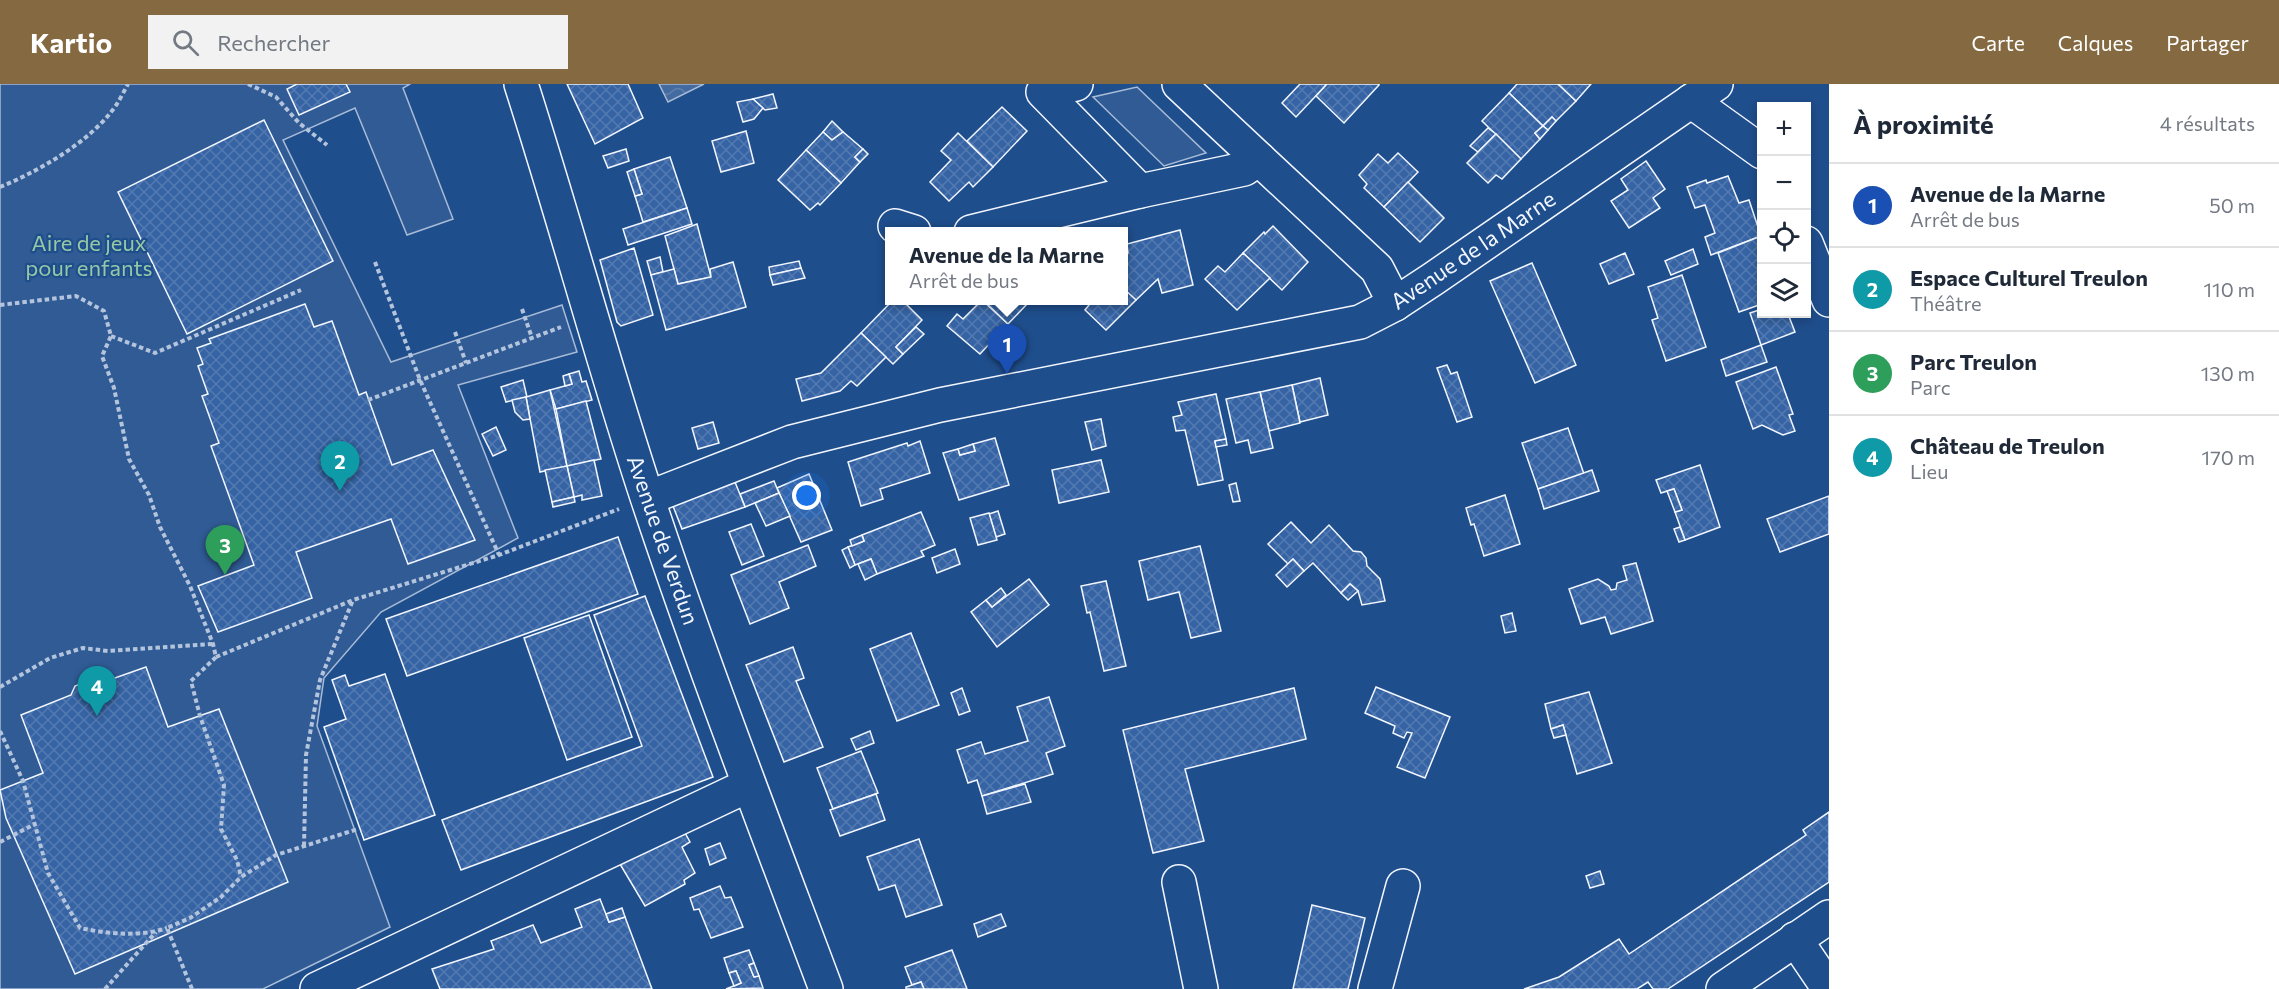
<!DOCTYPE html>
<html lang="fr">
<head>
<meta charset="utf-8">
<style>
  :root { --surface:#fff; --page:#f2f2f3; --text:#1f2937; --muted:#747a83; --line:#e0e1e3; --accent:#846941 }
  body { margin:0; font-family:Commissioner,sans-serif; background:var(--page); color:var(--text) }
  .controls { position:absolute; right:18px; top:18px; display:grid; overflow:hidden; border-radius:0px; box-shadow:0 3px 9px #0003 }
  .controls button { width:54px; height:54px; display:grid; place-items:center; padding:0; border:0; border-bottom:2px solid var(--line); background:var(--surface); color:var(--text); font:30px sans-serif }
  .you { position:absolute; left:807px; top:412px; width:21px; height:21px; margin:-15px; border:4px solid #fff; border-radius:50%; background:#1a73e8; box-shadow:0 0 0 9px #1a73e833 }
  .badge { display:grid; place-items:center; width:39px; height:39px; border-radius:50%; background:var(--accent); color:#fff; font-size:20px; font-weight:700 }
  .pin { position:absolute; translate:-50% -50px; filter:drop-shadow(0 2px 3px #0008) }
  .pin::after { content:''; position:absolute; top:32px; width:21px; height:18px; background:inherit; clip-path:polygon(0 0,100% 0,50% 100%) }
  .popup { position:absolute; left:885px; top:143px; width:243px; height:78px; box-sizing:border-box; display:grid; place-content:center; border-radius:0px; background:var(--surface); filter:drop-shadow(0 2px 4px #0005); font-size:20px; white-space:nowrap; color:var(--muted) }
  .popup b { font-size:22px; color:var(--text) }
  .popup::after { content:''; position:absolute; left:50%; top:100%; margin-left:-12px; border:12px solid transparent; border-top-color:var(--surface) }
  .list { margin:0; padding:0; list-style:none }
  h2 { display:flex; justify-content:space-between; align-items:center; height:78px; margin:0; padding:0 24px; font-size:26px }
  h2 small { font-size:20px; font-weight:400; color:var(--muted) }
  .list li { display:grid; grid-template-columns:39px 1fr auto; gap:18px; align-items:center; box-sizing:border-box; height:84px; padding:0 24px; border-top:2px solid var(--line) }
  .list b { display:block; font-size:22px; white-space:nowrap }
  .list p { margin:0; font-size:20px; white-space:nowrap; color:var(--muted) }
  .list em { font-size:20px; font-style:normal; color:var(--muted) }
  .icon { flex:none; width:33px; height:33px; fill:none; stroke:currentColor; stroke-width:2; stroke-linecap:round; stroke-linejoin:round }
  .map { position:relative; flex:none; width:1829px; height:905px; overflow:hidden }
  header { display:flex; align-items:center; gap:36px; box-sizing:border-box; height:84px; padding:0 30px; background:var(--accent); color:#fff }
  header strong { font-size:28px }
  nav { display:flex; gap:33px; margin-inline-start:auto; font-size:21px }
  .search { width:420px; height:54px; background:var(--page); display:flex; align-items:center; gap:15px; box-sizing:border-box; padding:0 21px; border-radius:0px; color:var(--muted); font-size:22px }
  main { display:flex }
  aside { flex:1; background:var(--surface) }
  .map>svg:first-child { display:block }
  .green { fill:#305b95; stroke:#a8bbd7; stroke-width:1.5 }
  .water { fill:url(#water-waves); stroke:#a8bbd7; stroke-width:1.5 }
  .building { fill:url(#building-cross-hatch); stroke:#f2f6ff; stroke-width:1.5 }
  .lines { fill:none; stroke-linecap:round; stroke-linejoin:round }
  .minor-casing { stroke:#f2f6ff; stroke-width:36 }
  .path { stroke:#b3c4dc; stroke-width:4; stroke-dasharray:4.5 3; stroke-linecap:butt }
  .minor { stroke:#1f4e8c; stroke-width:33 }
  .labels { text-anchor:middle; stroke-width:4.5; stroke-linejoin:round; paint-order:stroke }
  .park-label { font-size:22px; fill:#97c8a6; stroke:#1f4e8c }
  .street-label { font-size:22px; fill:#f2f6ff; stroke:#1f4e8c }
</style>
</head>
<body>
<header>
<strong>Kartio</strong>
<div class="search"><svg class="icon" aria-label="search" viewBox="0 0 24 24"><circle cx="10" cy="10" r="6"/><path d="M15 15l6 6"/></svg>Rechercher</div>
<nav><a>Carte</a><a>Calques</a><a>Partager</a></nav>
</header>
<main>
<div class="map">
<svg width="1829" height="905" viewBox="0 0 1829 905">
  <defs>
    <pattern id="water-waves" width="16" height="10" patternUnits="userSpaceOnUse" patternTransform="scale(1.5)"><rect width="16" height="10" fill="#446ba0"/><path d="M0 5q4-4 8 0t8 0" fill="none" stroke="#5f81ae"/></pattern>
    <pattern id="building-cross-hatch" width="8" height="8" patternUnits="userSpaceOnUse" patternTransform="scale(1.5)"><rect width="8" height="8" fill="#3563a3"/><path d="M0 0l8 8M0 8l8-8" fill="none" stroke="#537ab1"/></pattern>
  </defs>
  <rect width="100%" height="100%" fill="#1f4e8c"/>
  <!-- green -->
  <g class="green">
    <path d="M0,0h410l-7,4 50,131 -46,16 -52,-127 -72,32 108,222 171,-57 15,47 -119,33 60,153 -137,74 -57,66 -7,48 73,201 -127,62h-263z"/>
    <path d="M1137,3l69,66 -42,13 -71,-69z"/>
  </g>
  <!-- water -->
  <path class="water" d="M659,0h45l-36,18z"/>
  <!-- building -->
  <g class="building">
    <path d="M297,0h49l4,8 -51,23 -12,-26z"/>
    <path d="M567,0h61l15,34 -48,26z"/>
    <path d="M1300,0h27l-31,33 -14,-14z"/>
    <path d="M1327,0h52v1l-35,38 -28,-27z"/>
    <path d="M1517,0h41l18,17 -20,20 -4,-4 -9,9 -34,-33z"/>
    <path d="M1558,0h33l-15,17z"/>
    <path d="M1509,9l34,33 -8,7 5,6 -19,20 -39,-38z"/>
    <path d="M773,10l4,14 -12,2 -12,-11z"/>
    <path d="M753,15l10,9 -9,11 -11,3 -6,-20z"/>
    <path d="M1002,23l25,24 -34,36 -26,-26z"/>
    <path d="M1552,33l4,4 -8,9 -5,-4z"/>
    <path d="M264,36l69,141 -146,73 -69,-142z"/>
    <path d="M832,37l11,11 -11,8 -9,-8z"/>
    <path d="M1543,42l5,4 -8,9 -5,-6z"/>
    <path d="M1488,44l8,6 -18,18 -8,-6z"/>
    <path d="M746,47l8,32 -33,9 -9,-31z"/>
    <path d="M823,48l9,8 11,-8 20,17 -8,8 5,5 -19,21 -35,-33z"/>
    <path d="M958,49l35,34 -20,20 -4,-5 -20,19 -19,-19 21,-22 -10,-9z"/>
    <path d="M1496,50l25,25 -19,20 -6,-4 -8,8 -21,-20z"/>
    <path d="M626,65l3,12 -21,7 -5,-12z"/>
    <path d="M863,65l5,5 -8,8 -5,-5z"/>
    <path d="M806,66l35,33 -21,22 -2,-2 -8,7 -32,-30z"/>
    <path d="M1398,69l20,19 -34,35 -20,-19 3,-4 -8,-9 19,-21 10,9z"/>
    <path d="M670,73l17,51 -44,14 -8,-26 7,-2 -8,-25z"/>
    <path d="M1646,77l19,28 -12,9 7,10 -31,20 -18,-27 17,-11 -7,-11z"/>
    <path d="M634,85l8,25 -7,2 -8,-24z"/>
    <path d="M1728,92l11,27 10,-3 12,36 -50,19 -6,-18 10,-4 -10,-28 -10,3 -8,-21 19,-7 1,3z"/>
    <path d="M1408,98l36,36 -24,24 -36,-35z"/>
    <path d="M687,124l5,16 -64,21 -5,-16z"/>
    <path d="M697,140l14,53 -33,7 -13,-48z"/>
    <path d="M1273,142l35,36 -26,28 -39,-37 21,-21 1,2z"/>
    <path d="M1180,146l13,55 -31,8 -4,-14 -22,21 -12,-11v-31l4,-5 -1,-9z"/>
    <path d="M1761,152l1,68 -23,8 -21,-59z"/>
    <path d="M634,164l19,67 -32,11 -4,-4 -17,-62z"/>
    <path d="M1693,165l5,15 -27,11 -6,-14z"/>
    <path d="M1243,169l27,25 -33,32 -32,-31 13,-13 7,6z"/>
    <path d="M1625,169l9,21 -25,10 -9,-20z"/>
    <path d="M660,173l3,15 -12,3 -4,-14z"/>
    <path d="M799,177l2,7 -31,7 -1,-8z"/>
    <path d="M733,178l13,45 -80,23 -15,-55 23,-6 4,15 33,-7 -1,-8z"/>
    <path d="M1532,179l44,102 -41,18 -45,-102z"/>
    <path d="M801,184l4,10 -32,7 -3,-10z"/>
    <path d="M1682,191l24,72 -40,14 -14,-41 6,-2 -10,-31z"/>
    <path d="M1124,205l12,11 -30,30 -21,-20 8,-10h31z"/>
    <path d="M893,216h9l20,20 -26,27 7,7 -10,10 -32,-31z"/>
    <path d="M982,216l26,24 -28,30 -33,-28 10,-12 6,5z"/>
    <path d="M983,216h42l3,3 -20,21z"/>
    <path d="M305,220l9,23 18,-6 27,74 7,-3 26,73 41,-15 42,90 -67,24 -17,-45 -95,33 16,46 -94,34 -20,-46 56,-21 -43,-119 8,-3 -17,-47 6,-2 -10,-28 5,-2 -6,-16 14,-5 -2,-4z"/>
    <path d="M1762,225v5h26l7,18 -34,13 -11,-32z"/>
    <path d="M916,243l8,7 -21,20 -7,-7z"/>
    <path d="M861,249l25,24 -29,29 -6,-5 -11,10 -38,10 -6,-22 25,-6z"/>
    <path d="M1761,261l6,17 -41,14 -5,-16z"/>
    <path d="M1447,281l4,9 6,-2 15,45 -15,5 -20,-54z"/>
    <path d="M1776,283l17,47 -4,1 6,16 -12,4 -21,-10 -9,4 -17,-47z"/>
    <path d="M579,287l3,11 4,-1 6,19 -36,9 -6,-19 22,-6 -3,-10z"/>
    <path d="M569,290l3,10 -7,2 -2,-10z"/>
    <path d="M1320,294l8,37 -28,7 -8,-37z"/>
    <path d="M523,296l4,17 -21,5 -5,-15z"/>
    <path d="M1292,301l8,38 -31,8 -9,-39z"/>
    <path d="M550,306l17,76 -27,6 -14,-75z"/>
    <path d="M1260,308l13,56 -22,5 -3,-13 -12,3 -10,-44z"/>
    <path d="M1216,310l10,45 -11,2 8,39 -25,5 -13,-55 -9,1 -3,-14 9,-2 -4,-13z"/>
    <path d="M526,313l4,22 -7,1 -8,-8 -3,-12z"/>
    <path d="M586,317l15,58 -34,7 -11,-57z"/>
    <path d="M1101,335l5,27 -14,4 -7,-28z"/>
    <path d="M713,338l6,21 -21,6 -6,-21z"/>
    <path d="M496,343l10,23 -13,6 -11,-22z"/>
    <path d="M1568,344l16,46 -46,15 -16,-46z"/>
    <path d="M995,354l14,47 -50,15 -16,-47 15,-4 2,6 15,-4 -2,-7z"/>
    <path d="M1226,355l1,6 -11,2 -1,-6z"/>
    <path d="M920,357l10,32 -50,16 3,10 -22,7 -13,-44 59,-19 1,3z"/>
    <path d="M973,360l2,7 -15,4 -2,-6z"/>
    <path d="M594,376l8,36 -20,4v-5l-8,2 -7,-31z"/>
    <path d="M1101,376l8,32 -50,11 -7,-33z"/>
    <path d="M1700,381l20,62 -35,13 -10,-28 7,-2 -8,-21 -13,4 -5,-13z"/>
    <path d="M567,382l7,31 -22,5 -7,-32z"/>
    <path d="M1592,386l7,21 -55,18 -6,-20z"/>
    <path d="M809,390l23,56 -31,12 -24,-54z"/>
    <path d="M774,397l5,12 -34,14 -5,-13z"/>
    <path d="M735,398l10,25 -63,22 -9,-23z"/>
    <path d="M1236,399l4,18 -7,1 -4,-17z"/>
    <path d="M1674,405l8,21 -7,2 -8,-21z"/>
    <path d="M779,409l11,23 -24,10 -11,-23z"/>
    <path d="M1505,411l15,49 -36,12 -10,-32 -3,1 -5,-17z"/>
    <path d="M1829,412v38l-49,18 -13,-33z"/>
    <path d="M574,413l1,5 -22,5 -1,-5z"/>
    <path d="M998,427l7,23 -9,3 -7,-23z"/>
    <path d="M921,428l14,33 -14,6 3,5 -47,18 -6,-15 -16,6 -7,-18 16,-6 -2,-6z"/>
    <path d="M989,429l8,27 -19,5 -8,-27z"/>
    <path d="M1291,438l20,21 18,-18 24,26 8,1 5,6 1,8 13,13 5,22 -23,4 -4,-14 -8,-7 -9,9 -28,-30 -9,8 -11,-12 -5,5 -20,-20z"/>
    <path d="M751,440l13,32 -22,9 -13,-33z"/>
    <path d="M1680,443l5,13 -6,2 -5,-13z"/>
    <path d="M862,451l2,6 -12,5 -2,-6z"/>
    <path d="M618,453l20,57 -231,82 -21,-57z"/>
    <path d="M808,461l8,21 -37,16 10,26 -39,16 -19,-49z"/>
    <path d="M1200,462l21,85 -30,7 -12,-46 -31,8 -9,-39z"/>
    <path d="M848,463l7,18 -5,3 -8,-18z"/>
    <path d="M955,465l5,15 -23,9 -5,-15z"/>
    <path d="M871,475l6,15 -12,6 -7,-16z"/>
    <path d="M1293,475l11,12 -17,16 -11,-12z"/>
    <path d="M1636,479l17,58 -42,13 -6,-17 -24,7 -12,-35 29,-10 11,7 2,4 5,-1 1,-6 10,-3 -4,-14z"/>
    <path d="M1029,495l20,26 -52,42 -26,-35 15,-12 6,7z"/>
    <path d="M1106,497l20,85 -22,5 -14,-59 -3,1 -6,-27z"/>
    <path d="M1350,500l8,7 -10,9 -7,-7z"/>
    <path d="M1001,504l5,7 -14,12 -6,-7z"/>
    <path d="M645,512l68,181 -252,93 -19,-50 200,-74 -48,-131z"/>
    <path d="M1512,529l4,18 -11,2 -4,-17z"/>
    <path d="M589,531l43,122 -65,23 -43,-122z"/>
    <path d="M911,549l28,72 -42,16 -27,-72z"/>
    <path d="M793,563l11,31 -8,3 27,66 -39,15 -38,-97z"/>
    <path d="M146,583l22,60 51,-18 69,173 -213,92 -69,-156 -6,-28 43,-17 -22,-58 50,-20 4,-9 15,-6 8,4z"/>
    <path d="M385,590l50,141 -71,25 -40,-113 22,-8 -14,-39 13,-5 4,11z"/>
    <path d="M1376,603l74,30 -25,61 -28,-11 15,-34 -5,-1 -3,6 -11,-5 2,-7 -30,-13z"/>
    <path d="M962,604l8,23 -11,4 -8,-22z"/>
    <path d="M1294,604l12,51 -121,30 19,72 -51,12 -30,-123z"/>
    <path d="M1589,608l23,71 -35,11 -14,-49 -12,4 -6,-25z"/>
    <path d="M1049,613l16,49 -19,7 7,21 -71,22 -5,-16 -9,3 -11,-33 24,-8 4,12 43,-13 -11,-34z"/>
    <path d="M1563,641l3,10 -12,3 -3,-9z"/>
    <path d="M870,647l4,12 -18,7 -5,-11z"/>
    <path d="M861,667l17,42 -45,16 -16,-41z"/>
    <path d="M1025,700l6,18 -44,12 -5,-18z"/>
    <path d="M876,710l9,26 -45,16 -10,-26z"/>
    <path d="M1829,728v70l-161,107h-15l-5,-7 -11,7h-113l35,-12 60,-38 10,15 177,-119 -3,-5z"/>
    <path d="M684,747l6,11 -8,5 13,26 -11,7 1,4 -40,22 -28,-47z"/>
    <path d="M919,755l23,66 -36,12 -11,-32 -16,5 -12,-33z"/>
    <path d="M720,759l6,15 -16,7 -5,-16z"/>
    <path d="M1600,787l4,13 -14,4 -4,-12z"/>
    <path d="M720,802l5,12 6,-1 12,30 -32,11 -12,-29 -5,1 -4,-12z"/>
    <path d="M600,815l9,23 16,-5 27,72h-212l-8,-20 62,-20 -3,-8 42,-16 8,18 41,-16 -7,-18z"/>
    <path d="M1312,821l53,13 -17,71h-55z"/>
    <path d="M622,824l3,9 -16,5 -3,-8z"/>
    <path d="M1001,830l5,12 -28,11 -4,-13z"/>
    <path d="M749,866l5,13 -5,2 5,12 5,-1 4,12 -37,1 15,-6 -5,-12 -7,2 -5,-15z"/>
    <path d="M952,866l15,39h-43l-3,-7 -9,3 -7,-18z"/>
    <path d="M754,879l5,13 -5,1 -5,-12z"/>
    <path d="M736,887l5,12 -7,3 -5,-13z"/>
    <path d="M921,898l3,7h-18v-2z"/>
  </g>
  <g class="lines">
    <defs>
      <g id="minor">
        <path d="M521,0c44,137 81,276 126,413 55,166 118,329 179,492"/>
        <path d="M1076,0l-33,8 97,99 104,-22 15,-10 -80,-75"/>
        <path d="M1691,17l71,51"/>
        <path d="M1259,75l118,110 18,35"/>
        <path d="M895,142l19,6"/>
        <path d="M971,148l169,-41"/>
        <path d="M1806,159l23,57"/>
        <path d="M648,414l144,-56 148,-37 420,-83 35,-18 38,-25 283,-195"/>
        <path d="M1179,798l22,107"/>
        <path d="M1795,855l34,50"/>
        <path d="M317,905l432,-204"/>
        <path d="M1375,905l28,-103"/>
        <path d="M1723,905l106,-72"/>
      </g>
    </defs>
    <!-- minor casing -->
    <use href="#minor" class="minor-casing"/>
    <!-- path -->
    <g class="path">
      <path d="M248,0l28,13 23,26 28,22"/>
      <path d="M0,103c37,-15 86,-43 111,-75 7,-8 12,-19 17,-28"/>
      <path d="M375,178l45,118 79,175"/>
      <path d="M0,221l76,-9 28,15 7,25 -9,20 12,32 15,71 20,36 11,32 30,59 23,58 3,13 -25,24 9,35 24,69 -3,44 16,31 4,17"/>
      <path d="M522,225l10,29"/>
      <path d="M455,248l11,31"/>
      <path d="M111,252l44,17 146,-63"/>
      <path d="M368,316l193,-73"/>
      <path d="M216,573l137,-57 146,-45 120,-46"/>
      <path d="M0,603l50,-29 33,-10 25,3 105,-7"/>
      <path d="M0,647l23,50 25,92 32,55c28,6 60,9 87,0"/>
      <path d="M0,758l35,-18"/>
      <path d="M304,762l2,-91 14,-75 33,-80"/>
      <path d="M105,905l51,-57"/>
      <path d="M192,905l-25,-61 23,-10 31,-21 20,-20 35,-22 82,-26"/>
    </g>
    <!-- minor -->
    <use href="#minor" class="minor"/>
  </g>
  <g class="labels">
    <!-- park labels -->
    <g class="park-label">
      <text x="89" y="167">Aire de jeux<tspan x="89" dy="25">pour enfants</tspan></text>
    </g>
    <!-- street labels -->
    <g class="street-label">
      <text transform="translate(1473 166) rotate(-34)" y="8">Avenue de la Marne</text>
      <text transform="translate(663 456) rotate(71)" y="8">Avenue de Verdun</text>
    </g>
  </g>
</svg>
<div class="controls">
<button>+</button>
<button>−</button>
<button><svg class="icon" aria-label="locate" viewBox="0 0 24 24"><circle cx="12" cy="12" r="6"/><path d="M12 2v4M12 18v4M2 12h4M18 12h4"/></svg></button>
<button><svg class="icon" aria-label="layers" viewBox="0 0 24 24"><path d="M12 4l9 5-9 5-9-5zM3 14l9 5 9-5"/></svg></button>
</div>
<div class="you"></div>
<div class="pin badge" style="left:1007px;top:290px;background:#1a4fb4">1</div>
<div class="popup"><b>Avenue de la Marne</b>Arrêt de bus</div>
<div class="pin badge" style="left:340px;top:407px;background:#0f9aa8">2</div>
<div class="pin badge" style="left:225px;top:491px;background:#2e9e5b">3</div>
<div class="pin badge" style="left:97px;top:632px;background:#0f9aa8">4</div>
</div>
<aside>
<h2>À proximité<small>4 résultats</small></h2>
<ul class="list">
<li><span class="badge" style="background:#1a4fb4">1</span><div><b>Avenue de la Marne</b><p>Arrêt de bus</p></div><em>50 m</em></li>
<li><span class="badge" style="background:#0f9aa8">2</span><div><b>Espace Culturel Treulon</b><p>Théâtre</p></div><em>110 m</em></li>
<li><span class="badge" style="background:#2e9e5b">3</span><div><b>Parc Treulon</b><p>Parc</p></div><em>130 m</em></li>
<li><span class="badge" style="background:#0f9aa8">4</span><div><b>Château de Treulon</b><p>Lieu</p></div><em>170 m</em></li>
</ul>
</aside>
</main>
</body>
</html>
